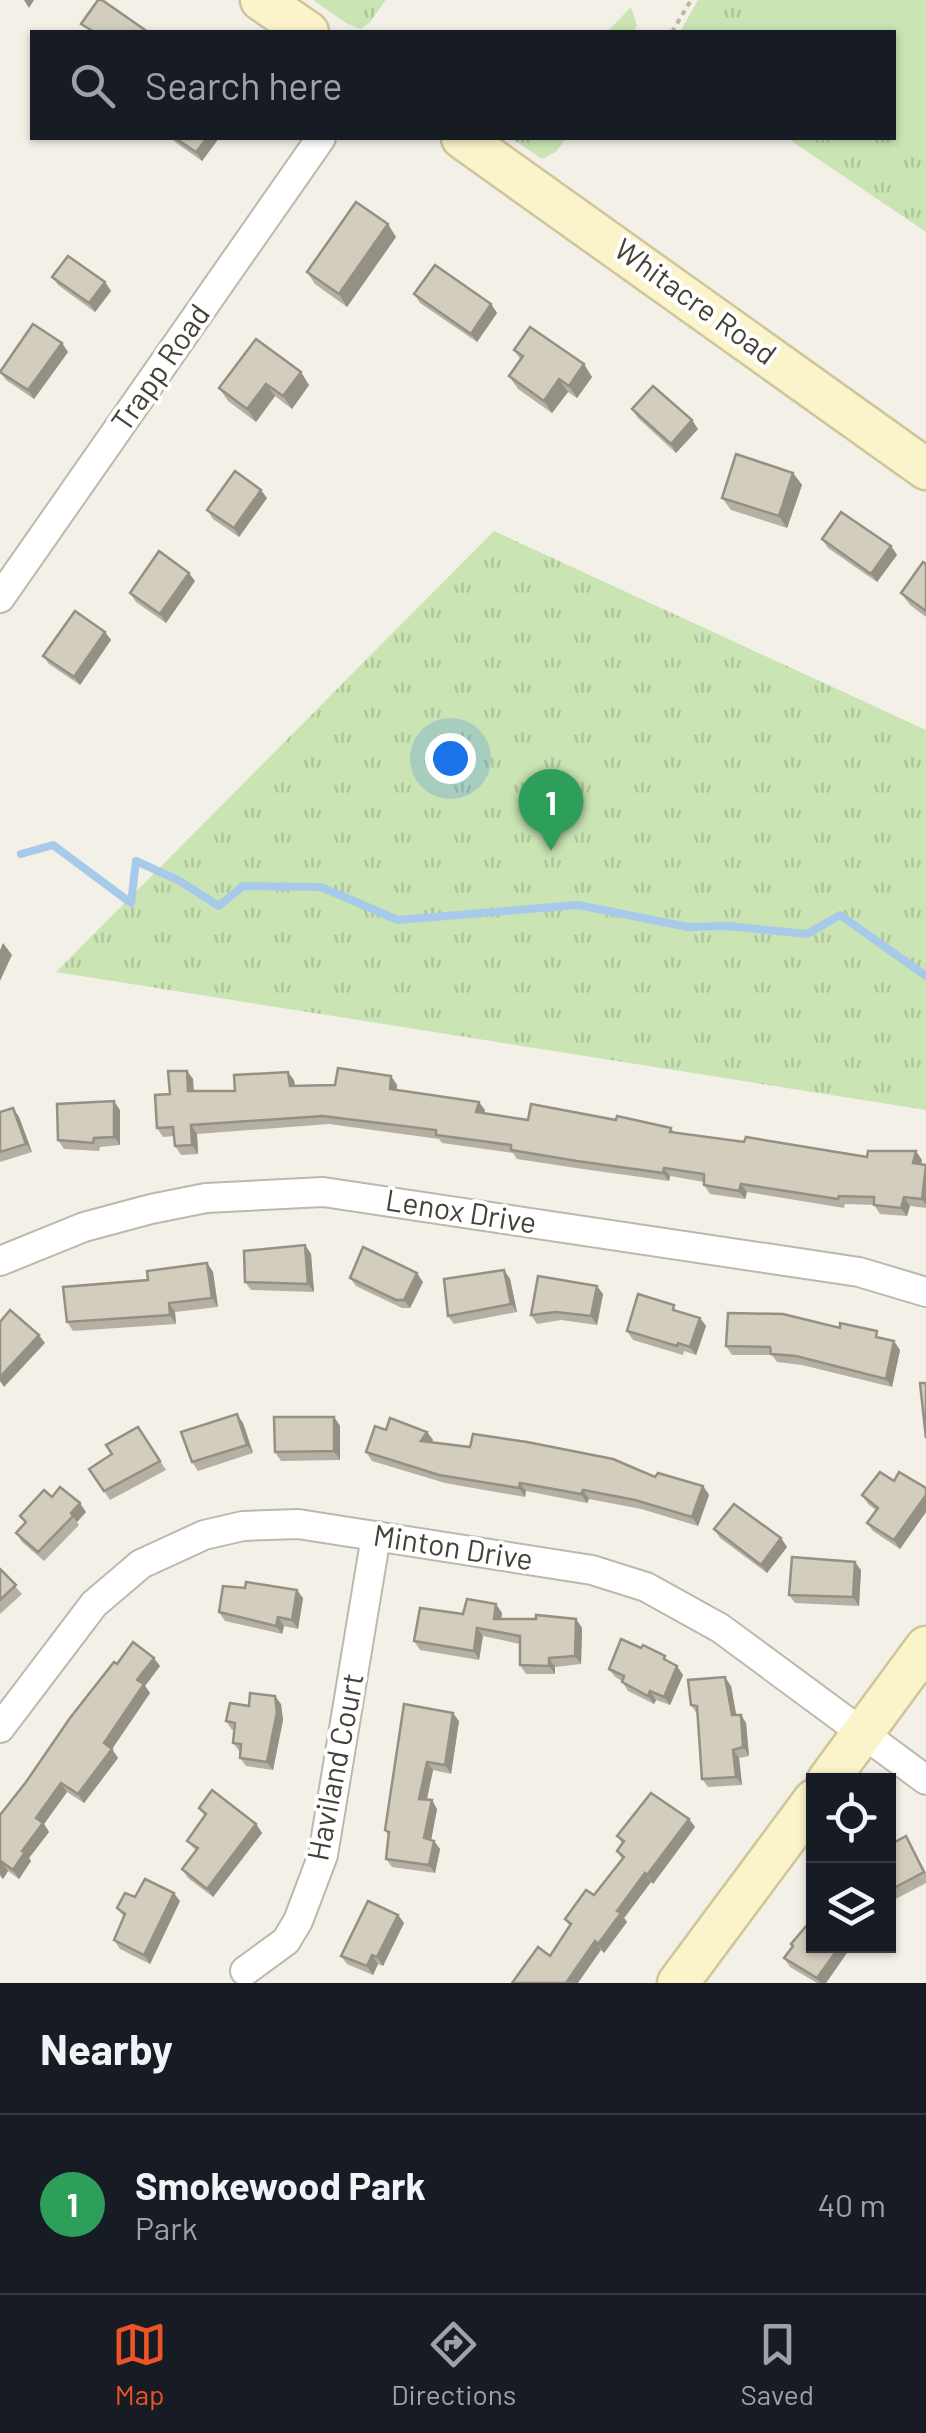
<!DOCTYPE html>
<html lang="en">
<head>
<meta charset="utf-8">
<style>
  :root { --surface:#171b24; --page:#20242c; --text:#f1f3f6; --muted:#9ea1a6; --line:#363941; --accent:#ec5425 }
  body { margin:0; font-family:Barlow,sans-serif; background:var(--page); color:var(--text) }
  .controls { position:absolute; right:30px; bottom:30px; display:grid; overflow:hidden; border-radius:0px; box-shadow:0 2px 8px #0004 }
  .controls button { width:90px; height:90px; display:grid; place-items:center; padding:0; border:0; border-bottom:2px solid var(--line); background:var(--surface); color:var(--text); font:50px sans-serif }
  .you { position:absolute; left:450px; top:758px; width:35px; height:35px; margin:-25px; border:8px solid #fff; border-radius:50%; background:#1a73e8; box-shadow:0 0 0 15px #1a73e833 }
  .badge { display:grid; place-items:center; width:65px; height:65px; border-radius:50%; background:var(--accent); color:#fff; font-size:32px; font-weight:700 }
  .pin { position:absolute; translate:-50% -82px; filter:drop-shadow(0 2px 5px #0008) }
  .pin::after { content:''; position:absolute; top:52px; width:35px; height:30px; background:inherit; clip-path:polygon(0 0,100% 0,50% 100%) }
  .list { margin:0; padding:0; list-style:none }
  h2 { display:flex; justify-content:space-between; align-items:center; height:130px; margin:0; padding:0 40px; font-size:42px }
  h2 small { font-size:32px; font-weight:400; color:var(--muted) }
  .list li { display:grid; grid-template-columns:65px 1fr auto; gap:30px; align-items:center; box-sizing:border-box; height:180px; padding:0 40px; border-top:2px solid var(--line) }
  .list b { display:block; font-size:38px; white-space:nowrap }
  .list p { margin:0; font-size:32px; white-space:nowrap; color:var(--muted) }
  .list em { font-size:32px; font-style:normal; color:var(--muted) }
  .icon { flex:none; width:55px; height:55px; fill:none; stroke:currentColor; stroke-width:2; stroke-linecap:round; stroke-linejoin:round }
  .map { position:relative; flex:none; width:926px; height:1983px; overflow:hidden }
  .search { position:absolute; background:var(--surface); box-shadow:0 2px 8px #0004; left:30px; right:30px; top:30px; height:110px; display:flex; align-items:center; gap:25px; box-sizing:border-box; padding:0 35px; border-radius:0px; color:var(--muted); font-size:38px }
  .sheet { height:310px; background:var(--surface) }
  nav { display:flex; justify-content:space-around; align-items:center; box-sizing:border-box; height:140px; border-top:2px solid var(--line); background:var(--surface); font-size:28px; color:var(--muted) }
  nav a { display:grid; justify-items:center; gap:5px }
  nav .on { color:var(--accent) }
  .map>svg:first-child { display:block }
  .grass { fill:url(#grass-tufts) }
  .garden { fill:#cae4b3 }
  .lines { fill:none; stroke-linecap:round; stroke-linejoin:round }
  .stream { stroke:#a7caeb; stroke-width:8 }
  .street-casing { stroke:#bdb8ab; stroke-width:32 }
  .secondary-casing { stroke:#cfc599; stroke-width:45 }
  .path { stroke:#beb59d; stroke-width:4; stroke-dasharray:5 5; stroke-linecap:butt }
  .street { stroke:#fff; stroke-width:28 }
  .secondary { stroke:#fbf3c9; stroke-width:40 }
  .wall { fill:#b5b0a3 }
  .shaded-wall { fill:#949084 }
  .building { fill:#d3cdbd; stroke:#949084; stroke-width:2.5 }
  .labels { text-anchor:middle; stroke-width:8; stroke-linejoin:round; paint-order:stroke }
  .street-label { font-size:30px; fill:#454137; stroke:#fff }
</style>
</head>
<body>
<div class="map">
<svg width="926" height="1983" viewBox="0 0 926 1983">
  <defs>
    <pattern id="grass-tufts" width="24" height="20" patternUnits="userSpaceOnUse" patternTransform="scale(2.5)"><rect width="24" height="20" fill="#cae4b3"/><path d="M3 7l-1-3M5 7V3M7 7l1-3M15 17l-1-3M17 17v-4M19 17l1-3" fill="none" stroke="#afc59b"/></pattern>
  </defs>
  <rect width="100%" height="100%" fill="#f2f0e7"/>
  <!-- grass -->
  <g class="grass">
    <path d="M313,0h72v1l-15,21 -9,7 -15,-6z"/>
    <path d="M698,0h228v232l-139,-94h107v-106h-214z"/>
    <path d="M631,7l6,19 -4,6h-26z"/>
    <path d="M511,138h55l-9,13 -15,8z"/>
    <path d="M494,531l432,199v380l-870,-138z"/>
  </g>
  <!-- garden -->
  <path class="garden" d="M775,0h151v164l-38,-26h6v-106h-142z"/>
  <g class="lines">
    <!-- stream -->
    <path class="stream" d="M21,854l32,-9 78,58 5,-42 42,19 41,26 24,-20 78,1 77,33 180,-15 110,22 40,-1 79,8 33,-19 86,61"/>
    <defs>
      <g id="street">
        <path d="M0,598l321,-460"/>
        <path d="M0,1261l84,-34 67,-18 55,-11 117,-6 536,80 67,20"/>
        <path d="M0,1728l94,-124 47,-40 63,-29 39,-9 55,-2 294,46 54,17 74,41 206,152"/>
        <path d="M245,1971l41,-30 12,-20 25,-66 53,-319"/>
      </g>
      <g id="secondary">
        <path d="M261,0l47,32"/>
        <path d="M462,138l464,331"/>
        <path d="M828,1780l98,-133"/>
        <path d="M678,1983l136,-183"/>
      </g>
    </defs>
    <!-- street casing -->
    <use href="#street" class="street-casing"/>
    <!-- secondary casing -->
    <use href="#secondary" class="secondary-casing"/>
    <!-- path -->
    <path class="path" d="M672,32l19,-32"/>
    <!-- street -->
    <use href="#street" class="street"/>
    <!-- secondary -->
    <use href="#secondary" class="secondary"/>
  </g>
  <!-- wall -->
  <g class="wall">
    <path d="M172,138h47l-17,23 -27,-19z"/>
    <path d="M396,237l-49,70 -32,-23 -8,-12z"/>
    <path d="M52,277l53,5 6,9 -16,21 -37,-27z"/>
    <path d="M414,294l77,10 6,9 -20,29 -57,-39z"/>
    <path d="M256,339l53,46 -17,24 -17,-13 -19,26 -28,-21 -9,-13z"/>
    <path d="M62,343l6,9 -34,47 -28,-19 -6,-8z"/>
    <path d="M514,350l78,27 -15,21 -9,-6 -16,21 -34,-24 -9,-13 12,-16z"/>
    <path d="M632,409l66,20 -22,24 -38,-35z"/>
    <path d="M793,473l9,12 -15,43 -56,-18 -9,-12z"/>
    <path d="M267,498l-28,39 -26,-18 -6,-9z"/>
    <path d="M822,539l69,7 6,9 -20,27 -49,-34z"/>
    <path d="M926,564v53l-16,-12 -9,-12z"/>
    <path d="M195,581l-29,42 -30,-21 -6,-9z"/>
    <path d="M105,632l6,8 -31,45 -31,-21 -6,-8z"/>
    <path d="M187,1071l6,8 1,12h41l59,-11 1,6 102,-1 -1,5 89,20 -1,3 44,7h88l55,8 3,4 193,25 55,3 -1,4 5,1v43l-16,-2 -3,10 -27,-2 -6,-9 -29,-1 -1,4 -97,-16 -2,7 -35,-5 -6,-9v-3l-34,-6 -1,5 -86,-12 -66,-10 -4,-6 -71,-10 -3,-4 -110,-15 -132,10 1,20 -17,1 -6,-9 -1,-10 -11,1 -6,-9 13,-34z"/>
    <path d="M13,1108l6,9 13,35 -32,10v-50z"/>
    <path d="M120,1110v35l-20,2 -1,4 -35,-2 -6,-9z"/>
    <path d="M305,1245l6,9 3,38 -63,-2 -6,-8z"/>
    <path d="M207,1263l6,9 5,35 -43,5 1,12 -103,7 -6,-9 81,-42z"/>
    <path d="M504,1270l6,9 7,33 -63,12 -6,-8z"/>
    <path d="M350,1278l73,4 -13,26h-8l-46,-22z"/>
    <path d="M603,1294l-6,31 -36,-5 -24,4 -6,-9z"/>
    <path d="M678,1311l22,7 6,8 -10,29 -12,-4 -1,4 -50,-15 -6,-9z"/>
    <path d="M883,1338l17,12 -8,37 -90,-22 -25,-3 -5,-7h-40l-6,-9z"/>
    <path d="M334,1417l6,9v34l-59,1 -6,-9z"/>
    <path d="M243,1423l10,30 -55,18 -6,-9z"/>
    <path d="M138,1427l28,43 -56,30 -21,-31 23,-15z"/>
    <path d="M386,1430l41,2 6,8 -2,3 224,34 48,9 6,9 -11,31 -57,-17 -52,-10 -2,4 -61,-12 -1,6 -80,-14 -73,-22 -6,-9z"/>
    <path d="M894,1481l32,7v24l-26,37 -27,-18 -6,-8 10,-12 -9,-7 -6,-9z"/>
    <path d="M52,1497l34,15 -9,10 2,3 -35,36 -22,-19 -6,-9 9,-10 -5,-7z"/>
    <path d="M714,1529l67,9 6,9 -20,26 -47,-35z"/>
    <path d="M0,1569l22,25 -22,20z"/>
    <path d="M861,1570l-2,36 -64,-3 -6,-8z"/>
    <path d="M303,1598l-5,31 -14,-3 -2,8 -57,-13 -6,-9z"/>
    <path d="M502,1613l-1,6h75l6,9 -1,36 -26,3v7h-29l-6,-9v-21l-37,-8 -4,24 -59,-10 -6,-9 49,-27z"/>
    <path d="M669,1662l14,13 -13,30 -14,-5 -2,4 -26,-13 -6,-10 -7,-4 -6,-8z"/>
    <path d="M117,1664l43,2 -15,20 5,7 -38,56 6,9 -34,45 -17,-11 -23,32 5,8 -20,26 2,3 -12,18 -11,-8 -5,8 -3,-3v-61z"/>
    <path d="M731,1686l5,29h5l5,8 3,33 -10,2 3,27 -34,2 -6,-8 -5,-65 -6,-9z"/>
    <path d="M281,1704l2,16 -10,50 -27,-4 -6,-8v-6l-7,-9 1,-13h-2l-6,-9 23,-15z"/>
    <path d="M404,1704l55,17 -8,53 -18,-4 -6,30 10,9 -6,31 3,1 6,8 -5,24 -43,-6 -6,-8 3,-23 -4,-6z"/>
    <path d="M199,1808l57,16 6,9 -49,64 -25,-19 -6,-9 14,-18 -9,-10 18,-25z"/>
    <path d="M689,1819l6,8 -42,57 -2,-2 -27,36 3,4 -23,31 -3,-3 -51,6 20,-30 -5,-7 29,-24 28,-36 -5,-8 5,-8 -5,-7z"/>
    <path d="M906,1836l20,37v10l-38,20v-57z"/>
    <path d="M180,1901l-30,63 -30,-15 -6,-9 10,-23 -7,-9z"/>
    <path d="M398,1915l6,8 -21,43 -5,-2 -5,11 -26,-11 -6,-8z"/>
    <path d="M851,1947l-25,36h-9l-27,-16 -6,-9z"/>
  </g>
  <!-- shaded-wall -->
  <g class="shaded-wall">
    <path d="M24,0h10l-5,8z"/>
    <path d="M207,138h12l-17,23 -6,-9z"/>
    <path d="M388,224l8,13 -49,70 -8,-13z"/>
    <path d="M105,282l6,9 -16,21 -6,-9z"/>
    <path d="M491,304l6,9 -20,29 -6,-8z"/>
    <path d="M62,343l6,9 -34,47 -6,-9z"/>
    <path d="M584,364l8,13 -15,21 -8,-12z"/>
    <path d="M301,372l8,13 -17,24 -9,-13z"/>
    <path d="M559,379l9,13 -16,21 -8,-12z"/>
    <path d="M266,384l9,12 -19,26 -9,-13z"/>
    <path d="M692,420l6,9 -22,24 -5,-9z"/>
    <path d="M793,473l9,12 -15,43 -8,-12z"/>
    <path d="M261,490l6,8 -28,39 -5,-9z"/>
    <path d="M891,546l6,9 -20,27 -6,-8z"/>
    <path d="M189,573l6,8 -29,42 -6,-9z"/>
    <path d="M105,632l6,8 -31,45 -6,-8z"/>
    <path d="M3,943l9,12 -12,26v-31z"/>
    <path d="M187,1071l6,8 1,21 -6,-9z"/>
    <path d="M288,1072l6,8 2,14 -6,-8z"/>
    <path d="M391,1076l6,9 -1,13 -6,-9z"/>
    <path d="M114,1101l6,9v35l-6,-8z"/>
    <path d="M479,1102l6,8 -3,11 -6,-9z"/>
    <path d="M13,1108l6,9 13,35 -6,-8z"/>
    <path d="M191,1125l6,9 1,20 -6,-9z"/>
    <path d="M916,1151l6,9 -3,11 -6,-8z"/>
    <path d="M664,1168l6,8 -1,5 -6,-8z"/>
    <path d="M926,1174v31l-4,-6z"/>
    <path d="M741,1184l6,8 -2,7 -6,-8z"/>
    <path d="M904,1197l6,9 -3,10 -6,-8z"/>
    <path d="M305,1245l6,9 3,38 -6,-8z"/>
    <path d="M207,1263l6,9 5,35 -6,-9z"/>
    <path d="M504,1270l6,9 7,33 -6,-8z"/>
    <path d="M417,1273l6,9 -13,26 -6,-8z"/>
    <path d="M597,1286l6,8 -6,31 -6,-9z"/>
    <path d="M169,1303l6,9 1,12 -6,-9z"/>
    <path d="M700,1318l6,8 -10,29 -6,-8z"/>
    <path d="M39,1335l6,8 -41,44 -4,-6v-4z"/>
    <path d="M894,1341l6,9 -8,37 -6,-8z"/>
    <path d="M237,1414l6,9 10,30 -6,-8z"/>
    <path d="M334,1417l6,9v34l-6,-9z"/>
    <path d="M427,1432l6,8 -6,10 -6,-9z"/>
    <path d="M520,1483l6,8 -1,6 -6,-9z"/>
    <path d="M703,1486l6,9 -11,31 -6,-9z"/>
    <path d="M583,1490l6,9 -2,4 -6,-9z"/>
    <path d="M926,1495v17l-26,37 -6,-9z"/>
    <path d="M80,1503l6,9 -9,10 -6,-9z"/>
    <path d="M781,1538l6,9 -20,26 -6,-8z"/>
    <path d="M855,1562l6,8 -2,36 -6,-9z"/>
    <path d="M297,1590l6,8 -5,31 -6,-9z"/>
    <path d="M496,1604l6,9 -2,15 -6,-9z"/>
    <path d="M278,1617l6,9 -2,8 -6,-8z"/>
    <path d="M576,1619l6,9 -1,36 -6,-8z"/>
    <path d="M477,1628l6,8 -4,24 -5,-9z"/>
    <path d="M154,1658l6,8 -15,20 5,7 -40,59 -6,-9 33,-63z"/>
    <path d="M549,1658l6,9v7l-6,-8z"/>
    <path d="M677,1666l6,9 -13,30 -6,-8z"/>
    <path d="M725,1677l6,9 7,38 -6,-9z"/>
    <path d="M650,1691l6,9 -2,4 -6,-8z"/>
    <path d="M275,1696l6,8 2,16 -10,50 -6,-8z"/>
    <path d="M453,1713l6,8 -8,53 -6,-9z"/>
    <path d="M741,1715l5,8 3,33 -6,-9z"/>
    <path d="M112,1749l6,9 -34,45 -6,-9z"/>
    <path d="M733,1750l6,8 3,27 -6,-8z"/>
    <path d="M427,1762l6,8 -8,37 -6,-8z"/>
    <path d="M61,1783l6,9 -23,32 5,8 -20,26 2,3 -12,18 -6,-9 23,-52z"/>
    <path d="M432,1800l5,9 -7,37 -6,-8z"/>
    <path d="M689,1819l6,8 -42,57 -6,-9z"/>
    <path d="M256,1824l6,9 -49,64 -6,-8z"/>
    <path d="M434,1841l6,8 -5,24 -6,-8z"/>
    <path d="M2,1862l6,9 -5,8 -3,-5v-8z"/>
    <path d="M645,1873l6,9 -27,36 3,4 -23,31 -6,-9 19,-33z"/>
    <path d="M174,1893l6,8 -30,63 -6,-9z"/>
    <path d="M398,1915l6,8 -21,43 -6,-9z"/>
    <path d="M595,1941l6,9 -23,33h-12z"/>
    <path d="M840,1946h10l1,1 -25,36h-6l-3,-5z"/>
    <path d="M372,1955l6,9 -5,11 -6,-9z"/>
  </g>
  <!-- building -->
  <g class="building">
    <path d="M98,0h4l46,32h-54l-13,-8z"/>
    <path d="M175,138h32l-11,14z"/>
    <path d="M356,202l32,22 -49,70 -32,-22z"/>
    <path d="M68,256l37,26 -16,21 -37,-26z"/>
    <path d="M435,265l56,39 -20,30 -57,-40z"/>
    <path d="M33,324l29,19 -34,47 -28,-18z"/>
    <path d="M530,327l54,37 -15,22 -10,-7 -15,22 -35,-25 14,-20 -9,-6z"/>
    <path d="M256,339l45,33 -18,24 -17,-12 -19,25 -28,-21z"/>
    <path d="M653,386l39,34 -21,24 -39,-35z"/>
    <path d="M736,454l57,19 -14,43 -57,-18z"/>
    <path d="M235,471l26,19 -27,38 -27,-18z"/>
    <path d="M841,512l50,34 -20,28 -49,-35z"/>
    <path d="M159,551l30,22 -29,41 -30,-21z"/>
    <path d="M923,562l3,2v47l-25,-18z"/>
    <path d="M75,611l30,21 -31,45 -31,-21z"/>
    <path d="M338,1068l53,8 -1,13 89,13 -3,10 52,8 3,-16 85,16 1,-4 54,12 -1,4 74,10 2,-5 121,20 1,-6h48l-3,12 13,2 -4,34 -18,-2 -3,11 -27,-3v-8l-35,-1 -1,3 -97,-15 -2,7 -35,-6v-11l-40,-6 -1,5 -86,-12 -66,-11v-5l-75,-10v-5l-113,-14 -132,9 1,20 -17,1 -2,-19 -16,1 -2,-33 15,-1 -2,-23h19l1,20h47l-1,-16 54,-3 2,14 45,-1z"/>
    <path d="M114,1101v36l-20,1 -1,5 -35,-3 -1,-36z"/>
    <path d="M13,1108l13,36 -26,8v-40z"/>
    <path d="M305,1245l3,39 -63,-2 -1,-31z"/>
    <path d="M363,1247l54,26 -13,27h-8l-46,-22z"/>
    <path d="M207,1263l5,35 -43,5 1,12 -103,7 -4,-35 85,-7 -1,-9z"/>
    <path d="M504,1270l7,34 -63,12 -4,-37z"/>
    <path d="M538,1276l59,10 -6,30 -35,-4 -25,3z"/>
    <path d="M638,1294l36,11 -1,5 27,8 -10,29 -12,-4 -1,3 -50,-15z"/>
    <path d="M10,1310l29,25 -39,42v-55z"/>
    <path d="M728,1313l55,1 57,14v-5l37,8 -1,6 18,4 -8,38 -90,-23 -25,-2 -1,-7 -44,-1z"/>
    <path d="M920,1383h6v55z"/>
    <path d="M237,1414l10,31 -55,17 -11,-30z"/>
    <path d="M274,1417h60v34l-59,1z"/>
    <path d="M390,1418l37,14 -6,9 49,6 3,-13 54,8 86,17 42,18 3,-4 45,13 -11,31 -57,-17 -52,-10 -2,4 -61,-11 -1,5 -80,-13 -73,-23 9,-26 11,4z"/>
    <path d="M138,1427l22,34 -56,30 -15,-22 23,-15 -6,-9z"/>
    <path d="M880,1472l14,9 5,-9 27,16v7l-32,45 -27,-17 11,-15 -16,-13z"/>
    <path d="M60,1487l20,16 -9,10 2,3 -35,36 -22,-19 10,-11 -6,-6 24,-26 8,7z"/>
    <path d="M734,1504l47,34 -20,27 -47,-36z"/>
    <path d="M792,1557l63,5 -2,35 -64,-2z"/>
    <path d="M0,1569l16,16 -16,15z"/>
    <path d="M246,1582l51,8 -5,30 -14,-3 -2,9 -57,-14 4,-26 22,2z"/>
    <path d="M467,1599l29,5 -2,15h42v-4l40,4 -1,37 -26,2v8l-29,-1v-29l-43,-8 -3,23 -60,-10 6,-33 43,6z"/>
    <path d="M621,1639l20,9 2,-3 22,11 -1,3 13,7 -13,31 -14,-6 -2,5 -26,-14 2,-6 -15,-7z"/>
    <path d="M133,1642l21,16 -17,22 7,4 -40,59 8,6 -34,45 -17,-11 -25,35 7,5 -21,28 3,1 -12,18 -11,-8 -2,4v-51l26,-33 44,-64 44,-56 3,2z"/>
    <path d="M725,1677l7,38h9l2,32 -10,3 3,27 -34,2 -5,-73 -6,-1 -3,-25z"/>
    <path d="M250,1693l25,3 2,16 -10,50 -27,-4 1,-14 -8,-1 2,-20 -9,-2 4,-18 19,3z"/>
    <path d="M404,1704l49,9 -8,52 -18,-3 -8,37 13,1 -8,38 10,3 -5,24 -43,-6 3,-27 -4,-2z"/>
    <path d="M212,1790l44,34 -49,65 -25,-20 16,-21 -11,-7 19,-27 -7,-6z"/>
    <path d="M651,1793l38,26 -42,56 -2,-2 -28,38 4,2 -23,31 -3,-3 -29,42h-54l26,-36 12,9 21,-32 -6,-5 21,-29 8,5 30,-38 -7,-6 7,-10 -7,-5z"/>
    <path d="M906,1836l18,36 -36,19v-45z"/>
    <path d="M145,1879l29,14 -30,62 -30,-15 11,-26 -8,-6 8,-15 10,4z"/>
    <path d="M368,1901l30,14 -21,42 -5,-2 -5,11 -26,-10z"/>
    <path d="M814,1917v29h26l-23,32 -33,-20 9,-12 -2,-2z"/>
  </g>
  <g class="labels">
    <!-- street labels -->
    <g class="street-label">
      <text transform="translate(695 302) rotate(36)" y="10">Whitacre Road</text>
      <text transform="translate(161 368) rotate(-55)" y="10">Trapp Road</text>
      <text transform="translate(461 1212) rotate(9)" y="10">Lenox Drive</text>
      <text transform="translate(453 1548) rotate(9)" y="10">Minton Drive</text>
      <text transform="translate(336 1767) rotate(-79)" y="10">Haviland Court</text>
    </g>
  </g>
</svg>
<div class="controls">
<button><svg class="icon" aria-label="locate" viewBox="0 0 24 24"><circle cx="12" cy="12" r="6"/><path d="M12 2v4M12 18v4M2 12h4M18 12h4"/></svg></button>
<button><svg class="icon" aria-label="layers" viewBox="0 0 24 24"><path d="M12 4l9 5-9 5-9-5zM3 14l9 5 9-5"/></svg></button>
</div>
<div class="you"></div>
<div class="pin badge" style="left:551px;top:851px;background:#2e9e5b">1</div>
<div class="search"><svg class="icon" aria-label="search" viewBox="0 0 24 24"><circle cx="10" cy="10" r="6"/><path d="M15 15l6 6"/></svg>Search here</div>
</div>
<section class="sheet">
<h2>Nearby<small></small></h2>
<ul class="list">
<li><span class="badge" style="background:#2e9e5b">1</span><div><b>Smokewood Park</b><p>Park</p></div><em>40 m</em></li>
</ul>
</section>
<nav>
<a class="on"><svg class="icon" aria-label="map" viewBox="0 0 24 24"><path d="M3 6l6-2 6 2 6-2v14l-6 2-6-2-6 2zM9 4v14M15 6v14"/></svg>Map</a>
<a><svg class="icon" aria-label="directions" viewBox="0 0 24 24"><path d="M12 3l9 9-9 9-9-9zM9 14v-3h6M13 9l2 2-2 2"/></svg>Directions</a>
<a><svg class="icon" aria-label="saved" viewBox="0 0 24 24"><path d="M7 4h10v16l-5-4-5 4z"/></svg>Saved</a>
</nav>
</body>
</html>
